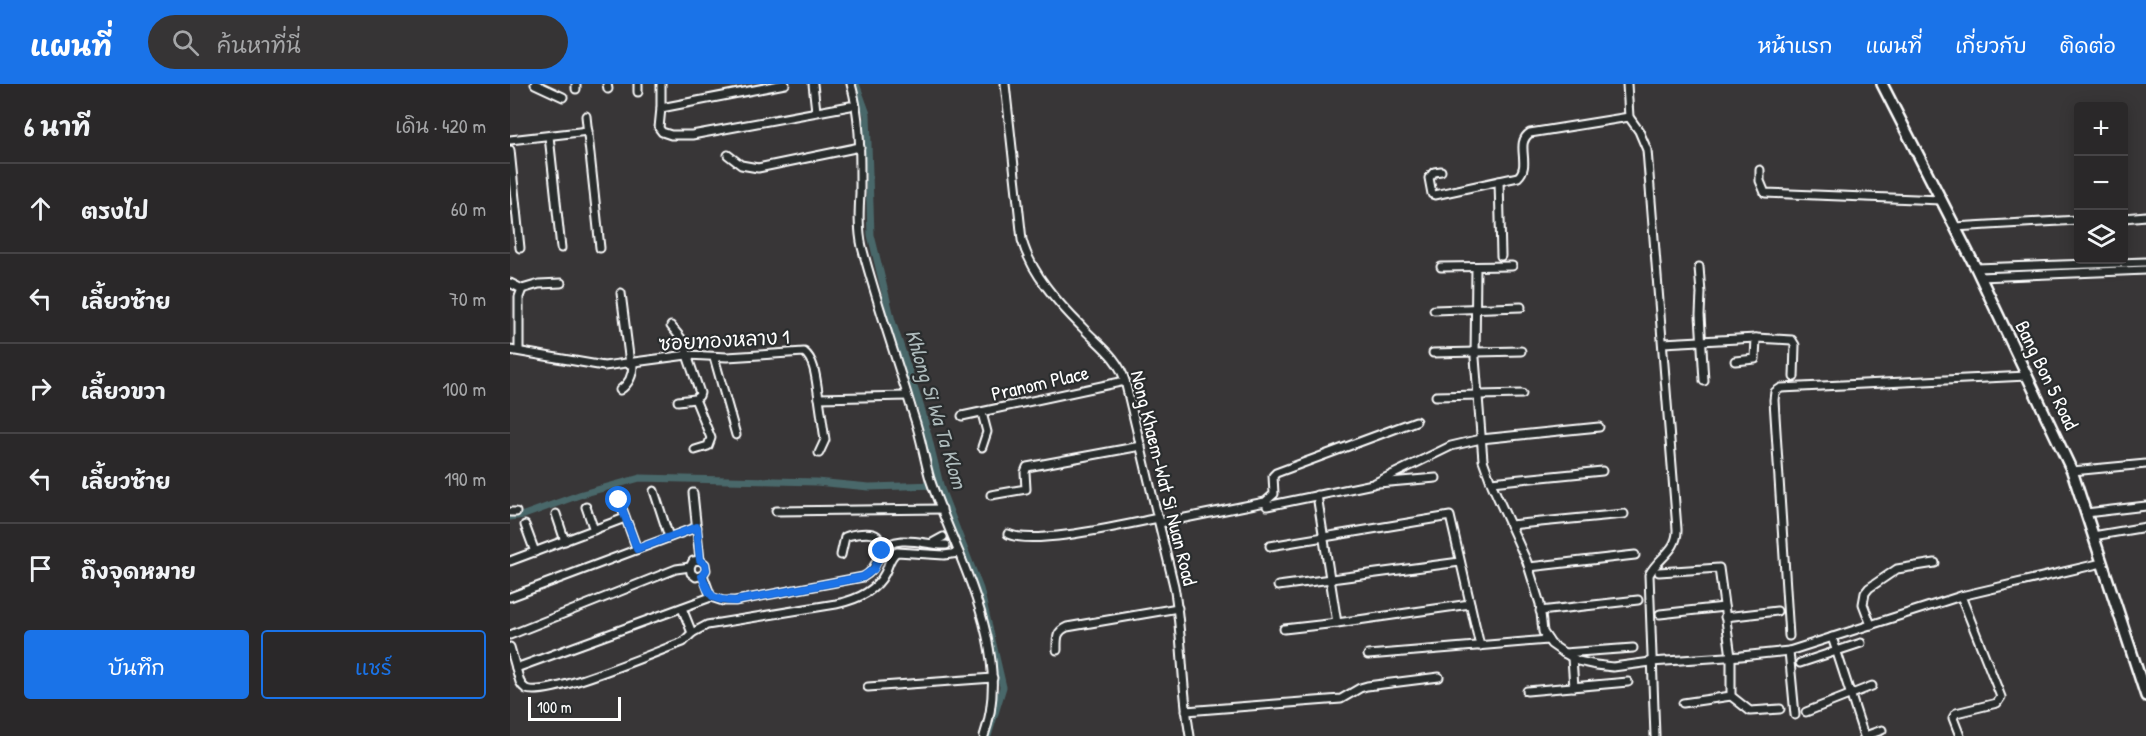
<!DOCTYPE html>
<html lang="th">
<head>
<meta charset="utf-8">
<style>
  :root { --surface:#2a2829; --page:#363435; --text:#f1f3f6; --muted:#a5a6a8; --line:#464446; --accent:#1a73e8 }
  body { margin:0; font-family:"Patrick Hand","Playpen Sans Thai",sans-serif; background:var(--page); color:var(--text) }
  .controls { position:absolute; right:18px; top:18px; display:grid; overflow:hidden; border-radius:6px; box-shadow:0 3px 15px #0003 }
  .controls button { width:54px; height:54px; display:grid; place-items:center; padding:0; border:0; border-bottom:2px solid var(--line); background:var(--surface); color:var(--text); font:30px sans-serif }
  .scale { position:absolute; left:18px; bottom:15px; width:93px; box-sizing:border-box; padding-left:6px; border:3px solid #fff; border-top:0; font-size:16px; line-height:21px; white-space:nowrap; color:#fff; -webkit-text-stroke:4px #2a2d2e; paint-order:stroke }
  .stop { position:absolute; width:18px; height:18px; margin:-14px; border:4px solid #1a73e8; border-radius:50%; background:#fff }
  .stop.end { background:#1a73e8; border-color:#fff; box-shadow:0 2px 6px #0008 }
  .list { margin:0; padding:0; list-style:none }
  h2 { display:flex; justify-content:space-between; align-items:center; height:78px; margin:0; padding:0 24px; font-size:26px }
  h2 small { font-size:20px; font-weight:400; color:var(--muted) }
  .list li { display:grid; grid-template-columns:39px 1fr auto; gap:18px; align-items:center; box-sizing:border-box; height:90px; padding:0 24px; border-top:2px solid var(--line) }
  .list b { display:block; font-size:22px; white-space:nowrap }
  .list em { font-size:20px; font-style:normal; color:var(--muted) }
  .actions { display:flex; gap:12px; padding:18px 24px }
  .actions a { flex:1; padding:14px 0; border:2px solid var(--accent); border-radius:6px; text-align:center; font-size:21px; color:var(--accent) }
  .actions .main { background:var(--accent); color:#fff }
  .icon { flex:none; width:33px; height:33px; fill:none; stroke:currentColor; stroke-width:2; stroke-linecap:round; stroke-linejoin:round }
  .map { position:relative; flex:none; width:1636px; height:652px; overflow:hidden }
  header { display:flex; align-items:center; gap:36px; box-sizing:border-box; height:84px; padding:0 30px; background:var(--accent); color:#fff }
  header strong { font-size:28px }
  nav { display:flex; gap:33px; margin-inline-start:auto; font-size:21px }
  .search { width:420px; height:54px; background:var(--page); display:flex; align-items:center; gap:15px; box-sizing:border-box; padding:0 21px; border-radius:33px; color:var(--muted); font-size:22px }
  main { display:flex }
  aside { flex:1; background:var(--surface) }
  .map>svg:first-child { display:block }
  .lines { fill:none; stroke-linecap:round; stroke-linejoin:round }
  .canal { stroke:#4a686a; stroke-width:7 }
  .street-casing { stroke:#fff; stroke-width:11 }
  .secondary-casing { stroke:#fff; stroke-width:14 }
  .street { stroke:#2a2d2e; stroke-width:7 }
  .secondary { stroke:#2a2d2e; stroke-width:9 }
  .route { stroke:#1a73e8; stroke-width:8 }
  .labels { text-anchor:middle; stroke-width:4.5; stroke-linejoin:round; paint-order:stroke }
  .street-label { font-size:20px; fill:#fff; stroke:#2a2d2e }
  .water-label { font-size:21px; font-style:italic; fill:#aebbbc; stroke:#2a2d2e }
</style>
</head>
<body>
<header>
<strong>แผนที่</strong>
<div class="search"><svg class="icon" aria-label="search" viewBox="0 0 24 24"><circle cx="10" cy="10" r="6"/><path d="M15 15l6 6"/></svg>ค้นหาที่นี่</div>
<nav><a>หน้าแรก</a><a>แผนที่</a><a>เกี่ยวกับ</a><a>ติดต่อ</a></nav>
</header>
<main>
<aside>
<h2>6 นาที<small>เดิน · 420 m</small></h2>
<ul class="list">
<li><svg class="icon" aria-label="ahead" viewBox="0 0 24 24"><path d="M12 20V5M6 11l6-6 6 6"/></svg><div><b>ตรงไป</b></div><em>60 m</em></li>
<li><svg class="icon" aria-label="left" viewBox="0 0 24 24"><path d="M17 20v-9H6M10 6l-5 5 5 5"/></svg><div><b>เลี้ยวซ้าย</b></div><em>70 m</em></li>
<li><svg class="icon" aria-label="right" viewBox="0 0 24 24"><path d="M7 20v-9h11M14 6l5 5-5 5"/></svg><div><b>เลี้ยวขวา</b></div><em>100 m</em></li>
<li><svg class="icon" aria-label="left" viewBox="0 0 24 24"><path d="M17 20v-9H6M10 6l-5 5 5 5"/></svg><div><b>เลี้ยวซ้าย</b></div><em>190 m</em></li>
<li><svg class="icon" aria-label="arrive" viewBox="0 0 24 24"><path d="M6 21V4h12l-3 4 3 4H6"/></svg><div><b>ถึงจุดหมาย</b></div></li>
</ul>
<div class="actions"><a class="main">บันทึก</a><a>แชร์</a></div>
</aside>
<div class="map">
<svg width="1636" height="652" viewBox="0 0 1636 652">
  <rect width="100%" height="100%" fill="#383637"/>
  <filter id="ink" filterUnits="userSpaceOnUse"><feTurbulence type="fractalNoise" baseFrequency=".0167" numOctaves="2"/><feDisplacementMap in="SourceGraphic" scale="12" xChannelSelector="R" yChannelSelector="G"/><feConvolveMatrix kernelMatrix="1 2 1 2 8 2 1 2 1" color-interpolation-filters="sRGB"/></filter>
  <g filter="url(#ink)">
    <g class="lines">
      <!-- canal -->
      <g class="canal">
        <path d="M346,0l11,30 4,121 21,86 30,90 19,78 39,100 23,98 -15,49"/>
        <path d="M0,433l14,-2 58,-21 58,-16 176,4 53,5 69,-2"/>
      </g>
      <defs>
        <g id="street">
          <path d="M25,0l28,13"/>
          <path d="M66,0v5"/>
          <path d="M97,0l1,5"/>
          <path d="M128,0v8"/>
          <path d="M151,0v24"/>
          <path d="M275,0l-124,24 -2,20 3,4 9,3h21l158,-29"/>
          <path d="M303,0l3,27"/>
          <path d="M341,0c10,35 9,72 9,109 -1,18 -2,36 2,54 15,57 35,113 52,170 7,20 10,41 16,62 27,80 84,171 54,257"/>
          <path d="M495,0l17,156c9,33 36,63 60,87 17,18 36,30 43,54l49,205c9,50 7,100 16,150"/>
          <path d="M1117,0l2,33 10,14 8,19 30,379c1,22 -19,28 -28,46l6,161"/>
          <path d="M76,32l14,132"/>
          <path d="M39,52l12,112"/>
          <path d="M0,56l78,-9"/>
          <path d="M0,66l10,98"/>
          <path d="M218,71l13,10 17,3 102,-21"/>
          <path d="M1250,86v11l5,12 176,7"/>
          <path d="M931,87l-7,1 -5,6 3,16 3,1 83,-18c14,-12 -4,-34 12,-44l99,-16"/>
          <path d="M989,97l2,75"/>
          <path d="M1614,134l22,-2"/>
          <path d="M1444,143l124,-7"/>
          <path d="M931,183l71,-1"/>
          <path d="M966,183l-1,91 8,102 9,25 35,77 13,42 3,28 8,12 13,9 14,8 18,4 17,2 38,-5 90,-6 48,-5 172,-55"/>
          <path d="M1189,183l2,26 -1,22 4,66"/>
          <path d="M1466,184l170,-6"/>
          <path d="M1470,193l166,-7"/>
          <path d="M0,199l12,6"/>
          <path d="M111,209l9,71"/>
          <path d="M924,226l87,-3"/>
          <path d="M161,242l14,17 2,12 13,38 -1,3 -4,3 -17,2"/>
          <path d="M1153,259l93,-5 36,2 3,5 -1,32"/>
          <path d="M0,266l94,16 83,-11 40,2 77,-5c12,9 12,31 15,46l88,-2"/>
          <path d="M9,266v-53l3,-8 17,-5 22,-1"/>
          <path d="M923,269l88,-2"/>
          <path d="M204,273l22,78"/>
          <path d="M1225,277l20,-2 1,-21"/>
          <path d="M110,306c9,-6 13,-16 13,-26"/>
          <path d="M926,312l86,-2"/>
          <path d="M309,314l6,42 -6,13"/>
          <path d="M185,315l16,39 -3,8 -13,4"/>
          <path d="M452,332l163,-35"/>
          <path d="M472,363l5,-15 -5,-19"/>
          <path d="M1562,387l74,-7"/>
          <path d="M981,398l111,-11"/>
          <path d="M868,399l58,-5"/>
          <path d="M144,407l15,46"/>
          <path d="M183,409l7,67 5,4 1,6 -3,5 -7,2 -5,-4 -1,-6 3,-6 7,-1"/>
          <path d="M481,411l35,-6 -1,-17 2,-5 114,-21"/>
          <path d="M807,411l20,128 133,-19"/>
          <path d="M109,416l18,49"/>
          <path d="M757,422l106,-22 78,-38 30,-7 118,-12"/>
          <path d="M76,423l8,23"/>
          <path d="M266,427l166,-2"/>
          <path d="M0,428h6"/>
          <path d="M1576,429l60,-7"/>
          <path d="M46,430l9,27"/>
          <path d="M650,439l105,-21 9,-8 -1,-18 3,-3 140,-52"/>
          <path d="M15,441l10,27"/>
          <path d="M1000,441l114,-11"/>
          <path d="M498,450c26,12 119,-10 151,-16"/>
          <path d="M1583,452l53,-9"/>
          <path d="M422,459l11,-6"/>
          <path d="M760,462l180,-30 30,130"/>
          <path d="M331,471l4,-18c7,-3 26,-6 32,-1 3,3 4,11 5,15"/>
          <path d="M0,477l115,-43"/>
          <path d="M1019,483l106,-12"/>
          <path d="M1149,488l60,-4 12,89v39l19,15 30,-2"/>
          <path d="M193,491l8,22 12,4h12l128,-24c12,-6 12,-15 19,-26 13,-19 47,-5 64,-6"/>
          <path d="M768,502l182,-24"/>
          <path d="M0,513l187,-70"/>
          <path d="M172,524l10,25"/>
          <path d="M1030,527l98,-11"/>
          <path d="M1150,530l64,-7"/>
          <path d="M1215,533l52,-6"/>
          <path d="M1361,541l-8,-21 2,-11 4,-5 28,-19 38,-6"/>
          <path d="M774,545l53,-6"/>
          <path d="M0,551l166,-66 14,-2"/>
          <path d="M1279,552l-15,-236 1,-8 6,-4 246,-12"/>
          <path d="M1322,553l32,99"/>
          <path d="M0,563l10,35c2,4 3,5 6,7 23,9 129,-37 157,-47l9,-9 15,-8 129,-21c20,-4 40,-13 49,-31 4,-8 4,-16 12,-21l47,3 15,-2"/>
          <path d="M547,566c0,-12 -1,-18 10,-23l111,-19"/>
          <path d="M1279,567l6,64"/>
          <path d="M1054,569l69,-5"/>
          <path d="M858,571l180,-15"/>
          <path d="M1062,574l2,29"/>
          <path d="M1290,579l61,-20"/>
          <path d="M6,584l195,-71"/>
          <path d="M358,603l125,-9"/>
          <path d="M1017,607l101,-9"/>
          <path d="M1173,619l48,-7"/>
          <path d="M676,627l155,-12 19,-11 7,-2 72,-9"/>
          <path d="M1296,628l66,-26"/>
          <path d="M1355,652l17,-6"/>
          <path d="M1450,652l-7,-18 3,-5 41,-10 4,-6 -40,-101 141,-33"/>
        </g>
        <path id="secondary" d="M1372,0l94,184 96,203 74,225"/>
      </defs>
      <!-- street casing -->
      <use href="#street" class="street-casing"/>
      <!-- secondary casing -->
      <use href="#secondary" class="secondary-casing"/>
      <!-- street -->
      <use href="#street" class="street"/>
      <!-- secondary -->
      <use href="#secondary" class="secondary"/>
    </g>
  </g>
  <g class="lines" filter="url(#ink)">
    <!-- route -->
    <path class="route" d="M109,416l18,49 60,-22 3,33 5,4 1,6 -4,6c8,21 9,24 33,25l128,-24 11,-8 8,-18"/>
  </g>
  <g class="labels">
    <!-- street labels -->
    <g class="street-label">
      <text transform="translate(214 256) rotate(-3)" y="7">ซอยทองหลาง 1</text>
      <text transform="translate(1537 291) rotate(64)" y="7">Bang Bon 5 Road</text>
      <text transform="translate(530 299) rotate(-13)" y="7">Pranom Place</text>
      <text transform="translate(654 394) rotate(76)" y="7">Nong Khaem-Wat Si Nuan Road</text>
    </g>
    <!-- water labels -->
    <g class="water-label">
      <text transform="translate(426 325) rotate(73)" y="7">Khlong Si Wa Ta Klom</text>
    </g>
  </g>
</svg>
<div class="controls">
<button>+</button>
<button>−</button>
<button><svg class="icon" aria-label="layers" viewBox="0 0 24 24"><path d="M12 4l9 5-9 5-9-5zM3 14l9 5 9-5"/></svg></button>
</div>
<div class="scale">100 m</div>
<div class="stop" style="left:109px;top:416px"></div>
<div class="stop end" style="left:372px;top:467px"></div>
</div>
</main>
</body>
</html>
